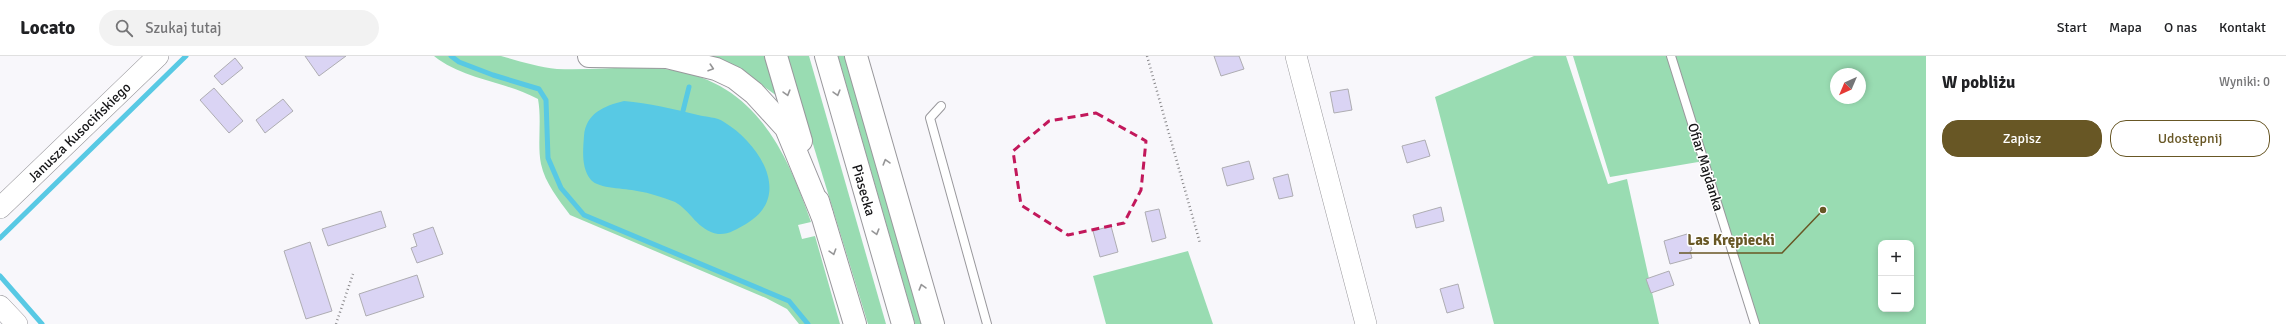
<!DOCTYPE html>
<html lang="pl">
<head>
<meta charset="utf-8">
<style>
  :root { --surface:#fff; --page:#f2f2f2; --text:#202124; --muted:#757577; --line:#e0e0e0; --accent:#685725 }
  body { margin:0; font-family:Signika,sans-serif; background:var(--page); color:var(--text) }
  .controls { position:absolute; right:12px; bottom:12px; display:grid; overflow:hidden; border-radius:8px; box-shadow:0 2px 6px #0003 }
  .controls button { width:36px; height:36px; display:grid; place-items:center; padding:0; border:0; border-bottom:1px solid var(--line); background:var(--surface); color:var(--text); font:20px sans-serif }
  .compass { position:absolute; left:1830px; top:12px; width:36px; height:36px; border-radius:50%; background:var(--surface); box-shadow:0 2px 6px #0003; rotate:224deg }
  .list { margin:0; padding:0; list-style:none }
  h2 { display:flex; justify-content:space-between; align-items:center; height:52px; margin:0; padding:0 16px; font-size:17px }
  h2 small { font-size:13px; font-weight:400; color:var(--muted) }
  .actions { display:flex; gap:8px; padding:12px 16px }
  .actions a { flex:1; padding:9px 0; border:1px solid var(--accent); border-radius:16px; text-align:center; font-size:14px; color:var(--accent) }
  .actions .main { background:var(--accent); color:#fff }
  .icon { flex:none; width:22px; height:22px; fill:none; stroke:currentColor; stroke-width:2; stroke-linecap:round; stroke-linejoin:round }
  .map { position:relative; flex:none; width:1926px; height:268px; overflow:hidden }
  header { display:flex; align-items:center; gap:24px; box-sizing:border-box; height:56px; padding:0 20px; background:var(--surface); border-bottom:1px solid var(--line) }
  header strong { font-size:19px }
  nav { display:flex; gap:22px; margin-inline-start:auto; font-size:14px }
  .search { width:280px; height:36px; background:var(--page); display:flex; align-items:center; gap:10px; box-sizing:border-box; padding:0 14px; border-radius:22px; color:var(--muted); font-size:15px }
  main { display:flex }
  aside { flex:1; background:var(--surface) }
  .map>svg:first-child { display:block }
  .green { fill:#99dcb2; fill-rule:evenodd }
  .water { fill:#58c9e4 }
  .lines { fill:none; stroke-linecap:round; stroke-linejoin:round }
  .stream { stroke:#58c9e4; stroke-width:5 }
  .building { fill:#dad4f4; stroke:#aeadb2 }
  .service-casing { stroke:#99989c; stroke-width:10 }
  .tertiary-casing { stroke:#99989c; stroke-width:22 }
  .motorway-casing { stroke:#99989c; stroke-width:24 }
  .path { stroke:#89888b; stroke-width:2.5; stroke-dasharray:1 3; stroke-linecap:butt }
  .service { stroke:#fff; stroke-width:8 }
  .tertiary { stroke:#fff; stroke-width:21 }
  .motorway { stroke:#fff; stroke-width:22 }
  .oneway { stroke:#969697 }
  .marked { fill:none; stroke:#c2185b; stroke-width:3; stroke-dasharray:8 5; stroke-linejoin:round }
  .labels { text-anchor:middle; stroke-width:3; stroke-linejoin:round; paint-order:stroke }
  .street-label { font-size:14px; fill:#151517; stroke:#fff }
  .leader { fill:none; stroke:#685725; stroke-width:1.5 }
  .callout-dot { fill:#685725; stroke:#fff; stroke-width:1.5 }
  .callout-label { font-size:15px; text-anchor:middle; font-weight:bold; fill:#685725; stroke:#fff; stroke-width:3; stroke-linejoin:round; paint-order:stroke }
</style>
</head>
<body>
<header>
<strong>Locato</strong>
<div class="search"><svg class="icon" aria-label="search" viewBox="0 0 24 24"><circle cx="10" cy="10" r="6"/><path d="M15 15l6 6"/></svg>Szukaj tutaj</div>
<nav><a>Start</a><a>Mapa</a><a>O nas</a><a>Kontakt</a></nav>
</header>
<main>
<div class="map">
<svg width="1926" height="268" viewBox="0 0 1926 268">
  <rect width="100%" height="100%" fill="#f8f7fb"/>
  <!-- green -->
  <g class="green">
    <path d="M434,0c18,0 51,0 67,0 18,5 37,11 56,13 38,2 77,-5 115,1 83,13 114,80 139,152l-13,3 4,14 13,-3 25,88h-41l-12,-15 -21,-11 -196,-83c-11,-15 -25,-32 -29,-51 -4,-20 1,-43 -3,-65 -33,-18 -74,-19 -104,-43z"/>
    <path d="M710,0h56l11,40 -42,-30z"/>
    <path d="M786,0h23l77,268h-18z"/>
    <path d="M838,0h7l77,268h-7z"/>
    <path d="M1534,0h32l42,128 19,-5 32,145h-165l-59,-227z"/>
    <path d="M1573,0h353v268h-170l-52,-163 -94,16zM1836,18h24v24h-24zM1881,187h30v66h-30z"/>
    <path d="M1188,195l25,73h-107l-13,-48z"/>
  </g>
  <!-- water -->
  <path class="water" d="M624,45c25,2 49,8 74,14 8,2 19,2 26,7 35,21 70,74 22,102 -9,5 -18,11 -28,10 -20,-3 -28,-24 -43,-32 -13,-5 -25,-9 -38,-11 -12,-3 -38,-2 -46,-11 -10,-12 -8,-30 -7,-44 2,-23 20,-30 40,-35z"/>
  <g class="lines">
    <!-- stream -->
    <g class="stream">
      <path d="M451,0l8,6 34,13 46,14 7,11 2,58 13,30 23,27 205,86 19,23"/>
      <path d="M683,55l6,-24"/>
      <path d="M0,182l186,-182"/>
      <path d="M0,220l42,48"/>
    </g>
  </g>
  <!-- building -->
  <g class="building">
    <path d="M305,0h41l-27,20z"/>
    <path d="M1214,0h25l5,13 -23,7z"/>
    <path d="M235,2l8,10 -21,17 -8,-9z"/>
    <path d="M214,32l29,33 -14,12 -29,-33z"/>
    <path d="M1348,33l4,21 -18,3 -4,-21z"/>
    <path d="M283,43l10,12 -28,22 -9,-13z"/>
    <path d="M1425,84l5,16 -23,7 -5,-17z"/>
    <path d="M1249,105l5,18 -27,7 -5,-18z"/>
    <path d="M1288,118l5,22 -14,3 -6,-21z"/>
    <path d="M1441,151l3,14 -28,7 -3,-13z"/>
    <path d="M1159,153l7,29 -14,4 -7,-30z"/>
    <path d="M381,155l5,16 -58,19 -6,-17z"/>
    <path d="M1111,170l7,26 -18,5 -7,-26z"/>
    <path d="M433,171l10,27 -26,9 -6,-15 6,-2 -4,-12z"/>
    <path d="M1687,178l5,16 -2,1 2,7 -22,6 -6,-23z"/>
    <path d="M310,186l22,69 -26,8 -22,-68z"/>
    <path d="M1669,215l5,14 -23,8 -5,-14z"/>
    <path d="M417,219l7,22 -58,19 -7,-22z"/>
    <path d="M1458,228l6,24 -17,5 -7,-24z"/>
  </g>
  <g class="lines">
    <defs>
      <g id="service">
        <path d="M1671,0l84,268"/>
        <path d="M941,50l-11,12 57,206"/>
      </g>
      <g id="tertiary">
        <path d="M1296,0l70,268"/>
        <path d="M0,152l158,-152"/>
        <path d="M0,250l17,18"/>
      </g>
      <g id="motorway">
        <path d="M589,0l78,1 49,12 19,9 19,15 32,35 36,87"/>
        <path d="M776,0l25,85"/>
        <path d="M826,0l77,268"/>
        <path d="M856,0l77,268"/>
        <path d="M818,145l37,123"/>
      </g>
    </defs>
    <!-- service casing -->
    <use href="#service" class="service-casing"/>
    <!-- tertiary casing -->
    <use href="#tertiary" class="tertiary-casing"/>
    <!-- motorway casing -->
    <use href="#motorway" class="motorway-casing"/>
    <!-- path -->
    <g class="path">
      <path d="M1147,0l53,187"/>
      <path d="M336,268l17,-50"/>
    </g>
    <!-- service -->
    <use href="#service" class="service"/>
    <!-- tertiary -->
    <use href="#tertiary" class="tertiary"/>
    <!-- motorway -->
    <use href="#motorway" class="motorway"/>
  </g>
  <!-- one-way arrows -->
  <defs><path id="oneway-chevron" d="M-2-3.5L2.5 0L-2 3.5" fill="none" stroke-width="1.6" stroke-linecap="round" stroke-linejoin="round"/></defs>
  <g class="oneway">
    <use href="#oneway-chevron" transform="translate(711 12) rotate(18)"/>
    <use href="#oneway-chevron" transform="translate(787 37) rotate(74)"/>
    <use href="#oneway-chevron" transform="translate(837 37) rotate(74)"/>
    <use href="#oneway-chevron" transform="translate(886 106) rotate(-106)"/>
    <use href="#oneway-chevron" transform="translate(876 176) rotate(74)"/>
    <use href="#oneway-chevron" transform="translate(833 196) rotate(73)"/>
    <use href="#oneway-chevron" transform="translate(922 231) rotate(-106)"/>
  </g>
  <!-- marked area -->
  <path class="marked" d="M1096,57l50,28 -5,49 -17,33 -56,12 -47,-30 -8,-54 36,-30z"/>
  <g class="labels">
    <!-- street labels -->
    <g class="street-label">
      <text transform="translate(79 76) rotate(-44)" y="5">Janusza Kusocińskiego</text>
      <text transform="translate(1706 111) rotate(73)" y="5">Ofiar Majdanka</text>
      <text transform="translate(864 134) rotate(74)" y="5">Piasecka</text>
    </g>
  </g>
  <!-- callouts -->
  <path class="leader" d="M1823 154L1782 197H1679"/>
  <circle class="callout-dot" cx="1823" cy="154" r="4"/>
  <g class="callout-label">
    <text x="1731" y="189">Las Krępiecki</text>
  </g>
</svg>
<div class="controls">
<button>+</button>
<button>−</button>
</div>
<svg class="compass" viewBox="-18 -18 36 36"><path d="M0-13l5 13h-10z" fill="#e53935"/><path d="M0 13l5-13h-10z" fill="#757577"/></svg>
</div>
<aside>
<h2>W pobliżu<small>Wyniki: 0</small></h2>
<ul class="list">
</ul>
<div class="actions"><a class="main">Zapisz</a><a>Udostępnij</a></div>
</aside>
</main>
</body>
</html>
